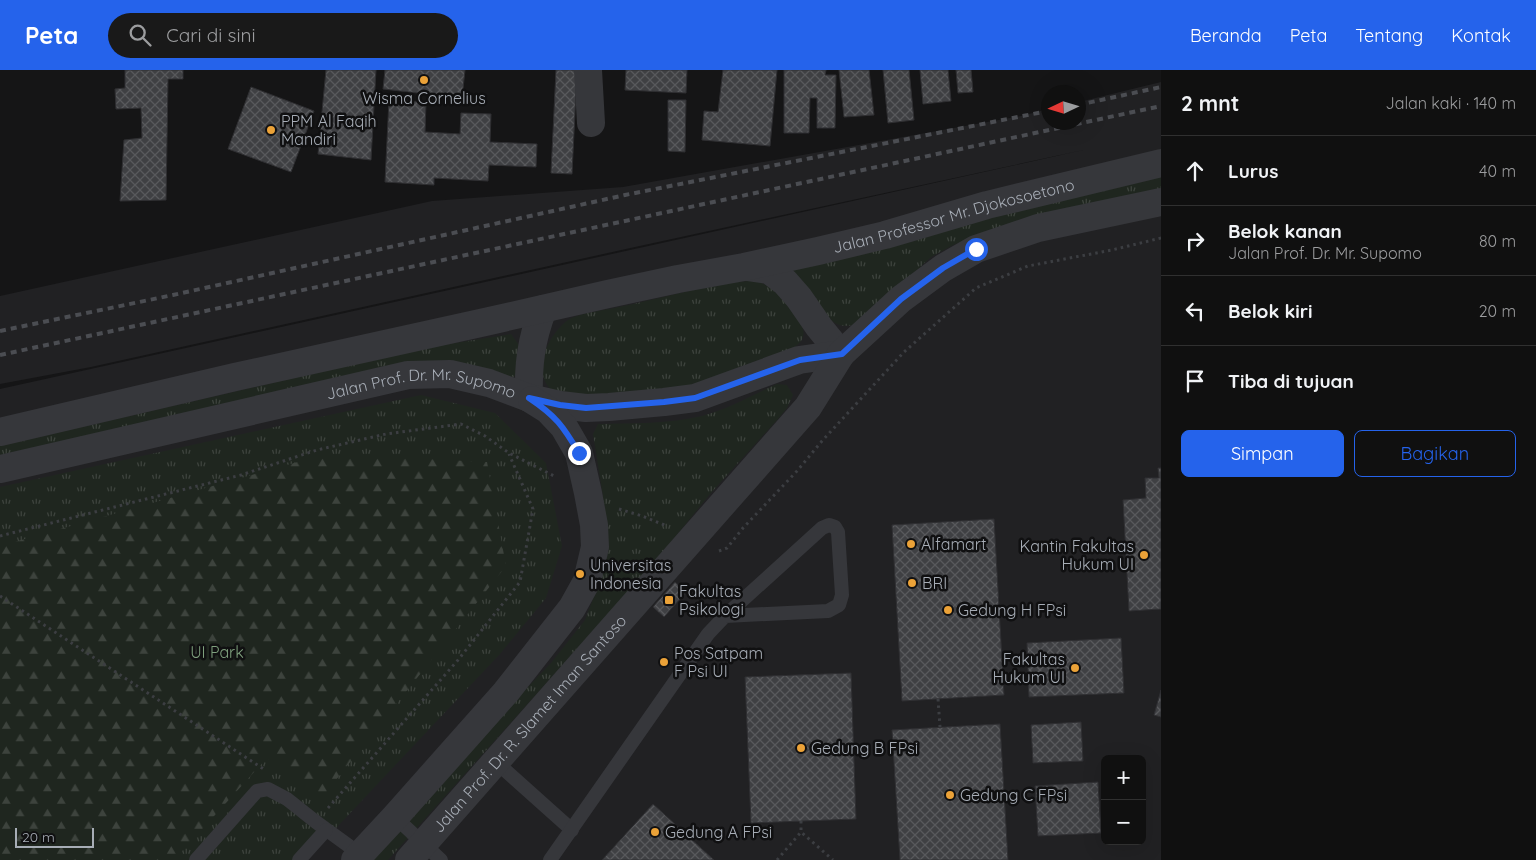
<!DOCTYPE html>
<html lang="id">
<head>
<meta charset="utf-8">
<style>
  :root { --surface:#101010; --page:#191919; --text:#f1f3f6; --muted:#9c9d9f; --line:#303030; --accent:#2563eb }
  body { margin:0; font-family:Quicksand,sans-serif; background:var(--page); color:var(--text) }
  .controls { position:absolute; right:15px; bottom:15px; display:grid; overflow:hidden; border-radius:8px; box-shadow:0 5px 20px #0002 }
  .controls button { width:45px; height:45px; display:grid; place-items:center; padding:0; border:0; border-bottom:1px solid var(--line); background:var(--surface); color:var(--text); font:25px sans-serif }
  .compass { position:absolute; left:1041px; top:15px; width:45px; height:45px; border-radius:50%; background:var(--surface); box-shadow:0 5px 20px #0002; rotate:266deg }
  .scale { position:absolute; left:15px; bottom:12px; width:79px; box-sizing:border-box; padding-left:5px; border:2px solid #a7adb6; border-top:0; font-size:14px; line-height:18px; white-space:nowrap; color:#a7adb6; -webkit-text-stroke:4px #101011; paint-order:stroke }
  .stop { position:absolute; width:15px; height:15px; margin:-11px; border:4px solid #2563eb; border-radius:50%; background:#fff }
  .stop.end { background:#2563eb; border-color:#fff; box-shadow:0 1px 5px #0008 }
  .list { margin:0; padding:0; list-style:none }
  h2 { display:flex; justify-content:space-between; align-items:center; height:65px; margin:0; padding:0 20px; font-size:21px }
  h2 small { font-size:16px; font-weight:400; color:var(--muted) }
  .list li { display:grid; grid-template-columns:32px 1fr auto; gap:15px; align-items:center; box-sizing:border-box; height:70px; padding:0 20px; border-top:1px solid var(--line) }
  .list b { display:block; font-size:19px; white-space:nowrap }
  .list p { margin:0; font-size:16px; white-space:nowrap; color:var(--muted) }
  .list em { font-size:16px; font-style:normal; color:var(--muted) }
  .actions { display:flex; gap:10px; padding:15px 20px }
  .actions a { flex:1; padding:11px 0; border:1px solid var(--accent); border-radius:8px; text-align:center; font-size:18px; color:var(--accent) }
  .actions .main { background:var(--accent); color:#fff }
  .icon { flex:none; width:28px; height:28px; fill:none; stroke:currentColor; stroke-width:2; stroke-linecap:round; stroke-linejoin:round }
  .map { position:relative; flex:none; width:1161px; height:790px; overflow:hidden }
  header { display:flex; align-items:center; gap:30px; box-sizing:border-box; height:70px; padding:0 25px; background:var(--accent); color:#fff }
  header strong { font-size:24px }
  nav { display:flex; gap:28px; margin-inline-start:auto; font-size:18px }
  .search { width:350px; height:45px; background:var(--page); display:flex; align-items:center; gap:12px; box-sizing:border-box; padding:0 18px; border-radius:28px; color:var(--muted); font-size:19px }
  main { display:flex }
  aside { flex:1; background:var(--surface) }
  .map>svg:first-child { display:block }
  .built { fill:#212123; fill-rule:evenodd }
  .grass { fill:url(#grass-tufts) }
  .forest { fill:url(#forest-firs) }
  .building { fill:url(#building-cross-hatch); stroke:#2f2f32 }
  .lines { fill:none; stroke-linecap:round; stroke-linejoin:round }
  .path { stroke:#3c3e42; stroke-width:3; stroke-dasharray:2.5 4; stroke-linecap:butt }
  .lane { stroke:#36373b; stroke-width:14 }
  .street { stroke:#36373b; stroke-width:28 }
  .rail { stroke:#4b4d52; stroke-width:4; stroke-dasharray:6 5; stroke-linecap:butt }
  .route { stroke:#2563eb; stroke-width:6 }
  .poi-dot { fill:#eba238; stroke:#101011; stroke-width:2 }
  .labels { text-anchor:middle; stroke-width:5; stroke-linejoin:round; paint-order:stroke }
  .poi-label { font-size:16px; fill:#a7adb6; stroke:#101011; text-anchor:start }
  .street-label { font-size:16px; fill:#a7adb6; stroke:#101011 }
  .park-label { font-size:16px; fill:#7fa07e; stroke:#101011 }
</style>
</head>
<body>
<header>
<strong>Peta</strong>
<div class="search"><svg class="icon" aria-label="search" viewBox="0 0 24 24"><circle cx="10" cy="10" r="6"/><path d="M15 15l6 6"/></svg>Cari di sini</div>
<nav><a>Beranda</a><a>Peta</a><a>Tentang</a><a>Kontak</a></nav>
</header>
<main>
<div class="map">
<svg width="1161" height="790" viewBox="0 0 1161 790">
  <defs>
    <pattern id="grass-tufts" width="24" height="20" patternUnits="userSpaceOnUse" patternTransform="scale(1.25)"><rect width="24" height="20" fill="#1f261f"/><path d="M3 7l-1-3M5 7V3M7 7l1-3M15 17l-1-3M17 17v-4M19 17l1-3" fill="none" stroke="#3d433d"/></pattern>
    <pattern id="forest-firs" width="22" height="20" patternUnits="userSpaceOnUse" patternTransform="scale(1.25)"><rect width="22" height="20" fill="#1f261f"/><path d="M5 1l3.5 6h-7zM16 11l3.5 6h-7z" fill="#3d433d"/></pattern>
    <pattern id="building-cross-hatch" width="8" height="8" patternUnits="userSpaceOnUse" patternTransform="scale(1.25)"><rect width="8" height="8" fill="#3f4043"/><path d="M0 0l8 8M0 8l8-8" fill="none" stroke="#58595c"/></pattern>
  </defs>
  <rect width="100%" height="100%" fill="#151516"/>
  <!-- built -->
  <path class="built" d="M1161,12v778h-1161v-471l1088,-240 -453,98 -544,120 -91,17v-88l432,-95 191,-14 398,-71 27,-7v13h30l1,-20zM1105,689h37v82h-37z"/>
  <!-- grass -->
  <g class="grass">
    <path d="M1161,105v15l-177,43 -31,12 -22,12 -73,68c-13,1 -19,3 -29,-7l-39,-47 18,-8z"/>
    <path d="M735,212c7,0 17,-2 24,0 16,5 49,37 44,55 -2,7 -9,10 -14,13l-96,37 -121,12c-20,-7 -29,-11 -30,-33 0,-15 13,-37 26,-46 11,-7 38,-10 51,-13 39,-8 77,-19 116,-25z"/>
    <path d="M511,264l8,11 -2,28 -5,6 -51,-14 -461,94v-13l424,-98z"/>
    <path d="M777,314l10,1 6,10 -6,13 -10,12 -67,74 -52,64 -270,302h-17l89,-103 91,-94 34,-43 16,-42 4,-33 -2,-49 -10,-62 5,-10c34,-1 71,0 104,-8 27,-7 50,-21 75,-32z"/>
    <path d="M421,325l74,18 51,50 16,83 -16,52 -46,56 -194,206h-306v-373z"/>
  </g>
  <!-- forest -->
  <path class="forest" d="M326,384l161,8 19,104 -186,234 -53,-42 -93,102h-174v-314z"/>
  <!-- building -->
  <g class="building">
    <path d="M125,0h58v9h-15l-2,121 -46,1 4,-61 18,-2 -1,-30 -25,1 -1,-20 10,-1z"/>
    <path d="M326,0h50l-5,90 -53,-6z"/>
    <path d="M385,0h80l-3,28 -79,-9z"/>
    <path d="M556,0h21l-5,104 -21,-1z"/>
    <path d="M626,0h61l-1,23 -61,-3z"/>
    <path d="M723,0h54l-7,76 -68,-6 2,-29 14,1z"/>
    <path d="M784,0h42l-1,5h11l-1,53h-18v-30h-7l-1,35h-25z"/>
    <path d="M839,0h30l5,45 -30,2z"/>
    <path d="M883,0h26l5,50 -26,3z"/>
    <path d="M920,0h28l3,31 -28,3z"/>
    <path d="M956,0h15l2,22 -15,1z"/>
    <path d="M251,17l63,24 -23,61 -63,-23z"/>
    <path d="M389,30l37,2 -1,30 35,2 1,-21 30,1 -1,28 47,2 -1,23 -47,-2 -1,16 -54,-3v7l-49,-3z"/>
    <path d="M668,30h18l-1,52 -17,-1z"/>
    <path d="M1158,398h3v141l-32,2 -6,-111 23,-2 -1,-20h14z"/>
    <path d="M994,449l10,176 -102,6 -10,-176z"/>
    <path d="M675,512l11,10 -22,25 -11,-10z"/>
    <path d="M1121,568l3,55 -95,4 -2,-54z"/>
    <path d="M851,603l5,146 -105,4 -6,-146z"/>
    <path d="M1161,620v27l-7,-2z"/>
    <path d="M1081,652l2,39 -50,2 -2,-38z"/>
    <path d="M1000,654l8,136h-108l-8,-130z"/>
    <path d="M1098,712l3,51 -63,3 -3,-50z"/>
    <path d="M653,734l61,56h-112z"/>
  </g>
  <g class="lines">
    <!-- path -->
    <g class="path">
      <path d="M619,439l23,7 25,10"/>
      <path d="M0,466l241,-61 76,-25 69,-16 75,-10 24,12 24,17 47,24"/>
      <path d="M719,481l8,-3 16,-20 54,-57 25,-30 82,-89 72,-64 52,-22 84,-16 49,-12"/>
      <path d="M0,526l265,174"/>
      <path d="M938,629l2,28"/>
      <path d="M328,738l130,-148 62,-78 13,-73 -24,-55"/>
      <path d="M801,751v11"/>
      <path d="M777,790l24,-28 32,28"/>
    </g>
    <!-- lane -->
    <g class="lane">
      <path d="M496,692l76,68"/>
      <path d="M395,747l46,43"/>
      <path d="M196,790l61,-69 11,-2 19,10 29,23 33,24 10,9"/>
      <path d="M299,790l27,-30"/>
      <path d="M550,790l158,-226 17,-18 97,-88 7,-3 6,2 3,5 4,63 -3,10 -11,6 -103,5"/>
    </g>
    <!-- street -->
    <g class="street">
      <path d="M588,0l3,53"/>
      <path d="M747,197l22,3 16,12 14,16 20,29 22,27"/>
      <path d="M529,328c-1,-33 2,-58 14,-89"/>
      <path id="s1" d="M0,362l235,-55 250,-55 123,-28 70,-15 66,-12 74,-16 67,-16 102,-30 174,-42"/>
      <path id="s2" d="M0,399l408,-94 42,-1 39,9 40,15 31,7 26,3 23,-1 55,-5 31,-4 104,-38 42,-6"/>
      <path d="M355,790l40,-43 111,-125 66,-84 15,-27 8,-34 -1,-22 -6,-32 -9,-40 -15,-26 -16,-17 -16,-10"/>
      <path id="s3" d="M409,790l399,-453 33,-53 60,-55 42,-31 33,-19 62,-21 123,-26"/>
    </g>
    <!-- rail -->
    <g class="rail">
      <path d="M1078,35l83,-18"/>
      <path d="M0,261l173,-36 452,-100 423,-84"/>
      <path d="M0,285l1161,-249"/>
    </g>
  </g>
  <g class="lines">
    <!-- route -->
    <path class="route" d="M579,383c-16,-27 -23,-37 -50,-55l31,7 26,3 78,-6 31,-4 105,-38 42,-6 59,-55 42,-31 33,-19"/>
  </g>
  <!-- markers -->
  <g class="poi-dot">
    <circle cx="424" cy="10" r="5"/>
    <circle cx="271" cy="60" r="5"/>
    <circle cx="911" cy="474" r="5"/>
    <circle cx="1144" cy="485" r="5"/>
    <circle cx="580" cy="504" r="5"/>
    <circle cx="912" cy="513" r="5"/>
    <rect x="664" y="525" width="10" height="10" rx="2.5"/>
    <circle cx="948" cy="540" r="5"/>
    <circle cx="664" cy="592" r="5"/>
    <circle cx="1075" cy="598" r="5"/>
    <circle cx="801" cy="678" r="5"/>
    <circle cx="950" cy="725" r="5"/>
    <circle cx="655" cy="762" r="5"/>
  </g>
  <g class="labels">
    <!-- poi labels -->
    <g class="poi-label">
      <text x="424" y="34" text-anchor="middle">Wisma Cornelius</text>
      <text x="281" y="57">PPM Al Faqih<tspan x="281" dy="18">Mandiri</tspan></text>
      <text x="921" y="480">Alfamart</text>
      <text x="1134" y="482" text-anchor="end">Kantin Fakultas<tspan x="1134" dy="18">Hukum UI</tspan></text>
      <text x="590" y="501">Universitas<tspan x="590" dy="18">Indonesia</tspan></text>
      <text x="922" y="519">BRI</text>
      <text x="679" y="527">Fakultas<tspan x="679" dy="18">Psikologi</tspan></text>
      <text x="958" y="546">Gedung H FPsi</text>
      <text x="674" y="589">Pos Satpam<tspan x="674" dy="18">F Psi UI</tspan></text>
      <text x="1065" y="595" text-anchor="end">Fakultas<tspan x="1065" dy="18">Hukum UI</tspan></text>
      <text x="811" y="684">Gedung B FPsi</text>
      <text x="960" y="731">Gedung C FPsi</text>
      <text x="665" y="768">Gedung A FPsi</text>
    </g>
    <!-- street labels -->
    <g class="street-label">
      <text dy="6" stroke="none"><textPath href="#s1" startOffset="978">Jalan Professor Mr. Djokosoetono</textPath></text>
      <text dy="6" stroke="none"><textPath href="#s2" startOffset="432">Jalan Prof. Dr. Mr. Supomo</textPath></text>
      <text dy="6" stroke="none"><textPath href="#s3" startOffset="182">Jalan Prof. Dr. R. Slamet Iman Santoso</textPath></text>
    </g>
    <!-- park labels -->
    <g class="park-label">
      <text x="217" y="588">UI Park</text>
    </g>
  </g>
</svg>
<div class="controls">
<button>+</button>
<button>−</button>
</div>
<svg class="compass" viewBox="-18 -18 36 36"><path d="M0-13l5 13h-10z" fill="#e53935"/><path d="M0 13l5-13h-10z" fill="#9c9d9f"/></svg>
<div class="scale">20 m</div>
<div class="stop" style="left:976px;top:179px"></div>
<div class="stop end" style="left:579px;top:383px"></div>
</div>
<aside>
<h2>2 mnt<small>Jalan kaki · 140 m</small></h2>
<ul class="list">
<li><svg class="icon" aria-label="ahead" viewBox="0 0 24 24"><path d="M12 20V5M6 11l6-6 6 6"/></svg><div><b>Lurus</b></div><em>40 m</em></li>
<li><svg class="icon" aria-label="right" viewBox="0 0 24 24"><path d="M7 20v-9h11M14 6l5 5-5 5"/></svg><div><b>Belok kanan</b><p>Jalan Prof. Dr. Mr. Supomo</p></div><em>80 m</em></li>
<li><svg class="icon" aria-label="left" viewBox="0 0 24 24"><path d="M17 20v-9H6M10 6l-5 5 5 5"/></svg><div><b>Belok kiri</b></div><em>20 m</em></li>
<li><svg class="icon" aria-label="arrive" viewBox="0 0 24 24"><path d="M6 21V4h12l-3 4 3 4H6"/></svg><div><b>Tiba di tujuan</b></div></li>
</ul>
<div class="actions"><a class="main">Simpan</a><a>Bagikan</a></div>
</aside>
</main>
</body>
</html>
